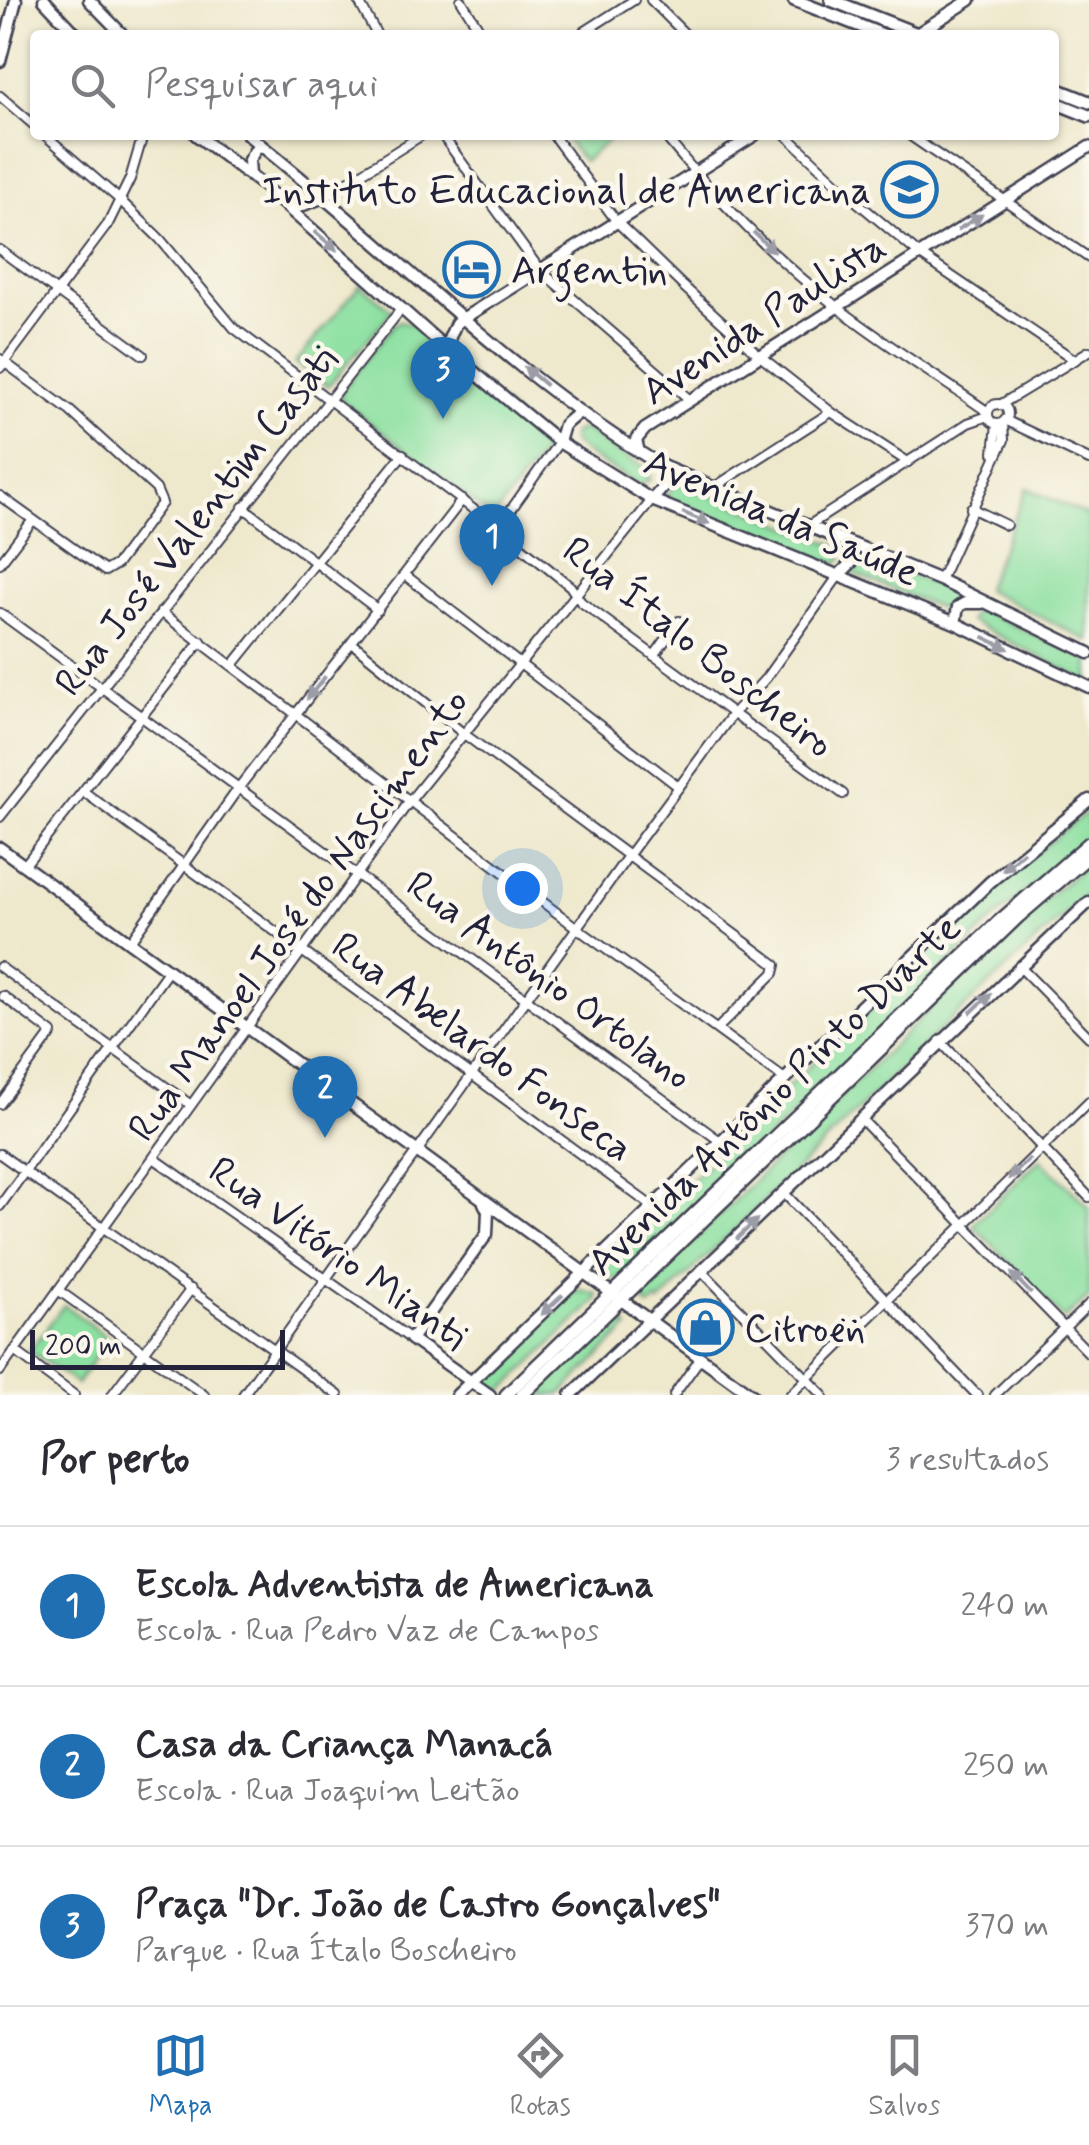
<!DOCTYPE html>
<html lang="pt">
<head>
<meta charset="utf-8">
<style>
  :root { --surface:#fff; --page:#f7f7f7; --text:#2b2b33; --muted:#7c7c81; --line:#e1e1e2; --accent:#1f6fb2 }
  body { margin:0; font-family:Mynerve,sans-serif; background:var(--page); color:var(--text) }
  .scale { position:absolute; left:30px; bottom:25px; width:255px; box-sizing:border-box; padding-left:10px; border:5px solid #22223b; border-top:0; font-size:28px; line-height:35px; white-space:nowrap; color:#22223b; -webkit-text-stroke:8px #fbf7ec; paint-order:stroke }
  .you { position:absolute; left:522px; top:888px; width:35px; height:35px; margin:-25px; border:8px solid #fff; border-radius:50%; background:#1a73e8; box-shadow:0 0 0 15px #1a73e833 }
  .badge { display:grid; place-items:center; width:65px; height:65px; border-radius:50%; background:var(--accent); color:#fff; font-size:32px; font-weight:700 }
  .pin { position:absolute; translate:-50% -82px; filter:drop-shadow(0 2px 5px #0008) }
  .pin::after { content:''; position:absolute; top:52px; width:35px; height:30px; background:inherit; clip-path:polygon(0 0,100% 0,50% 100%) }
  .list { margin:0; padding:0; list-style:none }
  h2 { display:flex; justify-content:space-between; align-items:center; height:130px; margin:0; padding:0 40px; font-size:42px }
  h2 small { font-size:32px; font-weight:400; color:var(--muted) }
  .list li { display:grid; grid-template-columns:65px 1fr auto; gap:30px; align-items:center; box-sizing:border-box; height:160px; padding:0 40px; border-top:2px solid var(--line) }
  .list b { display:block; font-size:38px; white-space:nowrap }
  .list p { margin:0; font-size:32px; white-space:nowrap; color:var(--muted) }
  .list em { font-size:32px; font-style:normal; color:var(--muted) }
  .icon { flex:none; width:55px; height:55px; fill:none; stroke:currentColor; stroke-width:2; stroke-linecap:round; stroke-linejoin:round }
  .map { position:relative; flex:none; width:1089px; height:1395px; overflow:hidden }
  .search { position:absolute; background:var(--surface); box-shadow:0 2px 8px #0004; left:30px; right:30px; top:30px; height:110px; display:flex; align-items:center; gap:25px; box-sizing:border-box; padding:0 35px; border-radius:10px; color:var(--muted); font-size:38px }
  .sheet { height:610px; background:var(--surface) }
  nav { display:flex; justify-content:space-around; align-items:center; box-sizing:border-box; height:140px; border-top:2px solid var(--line); background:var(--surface); font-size:28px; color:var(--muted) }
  nav a { display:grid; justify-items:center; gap:5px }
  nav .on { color:var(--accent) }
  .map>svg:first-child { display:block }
  .green { fill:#8ce0a1; stroke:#57816e; stroke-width:2.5 }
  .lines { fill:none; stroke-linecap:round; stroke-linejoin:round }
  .street-casing { stroke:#414051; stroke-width:12 }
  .secondary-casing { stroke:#414051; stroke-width:15 }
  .primary-casing { stroke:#414051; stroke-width:16 }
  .street { stroke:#fff; stroke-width:8 }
  .secondary { stroke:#fff; stroke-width:10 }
  .primary { stroke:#fff; stroke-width:11 }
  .oneway { fill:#9c9ca7 }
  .labels { text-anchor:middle; stroke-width:9; stroke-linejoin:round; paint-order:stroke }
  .poi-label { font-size:40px; fill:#22223b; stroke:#fbf7ec; text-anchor:start }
  .street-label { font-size:40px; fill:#22223b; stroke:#fbf7ec }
</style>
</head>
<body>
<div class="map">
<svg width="1089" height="1395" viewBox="0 0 1089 1395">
  <rect width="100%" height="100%" fill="#fbf7ec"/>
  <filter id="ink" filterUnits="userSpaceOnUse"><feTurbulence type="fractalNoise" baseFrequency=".01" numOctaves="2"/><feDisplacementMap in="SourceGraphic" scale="20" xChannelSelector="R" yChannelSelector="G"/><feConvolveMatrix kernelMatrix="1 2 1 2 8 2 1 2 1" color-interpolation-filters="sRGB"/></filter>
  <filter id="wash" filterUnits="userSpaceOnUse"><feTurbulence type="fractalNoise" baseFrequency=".0048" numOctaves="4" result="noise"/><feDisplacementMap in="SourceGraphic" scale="40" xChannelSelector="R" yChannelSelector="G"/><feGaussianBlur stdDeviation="2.25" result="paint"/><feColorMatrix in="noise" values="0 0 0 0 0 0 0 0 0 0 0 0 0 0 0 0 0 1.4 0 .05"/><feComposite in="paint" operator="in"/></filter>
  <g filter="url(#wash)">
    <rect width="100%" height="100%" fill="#eee8cc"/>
    <!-- green -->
    <g class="green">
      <path d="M562,135h41l5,6 -25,20z"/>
      <path d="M360,285l32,26 -64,75 -33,-23z"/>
      <path d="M400,321l12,3 132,117v9l-48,64h-8l-146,-113 -2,-8 53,-68z"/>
      <path d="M584,429l26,19 38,21 2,11 -11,5 -48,-28 -19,-15 1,-9z"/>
      <path d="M672,480l168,67 2,12 -8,6 -171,-68 7,-5z"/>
      <path d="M1027,488l62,28v125l-104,-52z"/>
      <path d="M860,553l98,42 -7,7 -2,10 -97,-39 8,-9z"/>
      <path d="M981,610l108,50v22l-120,-61 5,-9z"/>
      <path d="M1089,810v27l-96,83 -368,357 -15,2 -7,-6 4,-11 388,-376z"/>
      <path d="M1089,862v30l-154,143 -276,268 -2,-2 -8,5 -7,-6 1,-10 379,-371z"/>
      <path d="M1040,1159l49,48v90l-25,22 -91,-94z"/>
      <path d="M577,1289l20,5v6l-96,92 -13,-11v-6z"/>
      <path d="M64,1305l44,33 -31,46 -48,-33z"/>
      <path d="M617,1314l11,14 -68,67h-30z"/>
    </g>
  </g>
  <g filter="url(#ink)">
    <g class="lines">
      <defs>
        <g id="street">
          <path d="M358,0l19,35"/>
          <path d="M461,0l22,35"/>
          <path d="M651,0l35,35"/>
          <path d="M579,35l55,-35"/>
          <path d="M0,96l35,30"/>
          <path d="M45,135l75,65 40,39 74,89 264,200 72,58 11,16 262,192"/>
          <path d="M442,135l98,135 150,130"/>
          <path d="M553,135l64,87 66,64 77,70 71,56 77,50"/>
          <path d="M664,135c51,63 110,123 173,172 49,38 101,70 151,105"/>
          <path d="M786,135l71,67 62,52 156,106"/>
          <path d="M909,135l180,123"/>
          <path d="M324,197l98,-62"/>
          <path d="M0,250l143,105"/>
          <path d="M0,359l70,52 86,78 6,14 -45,61 -12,7 -105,-75"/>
          <path d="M0,368l108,-144 22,-45 13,-44"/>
          <circle cx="998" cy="414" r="10"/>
          <path d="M1000,405l89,-54"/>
          <path d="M1005,420l84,40"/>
          <path d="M994,453l3,-29"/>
          <path d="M713,488l118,-76"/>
          <path d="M243,507l135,103"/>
          <path d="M971,508l35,17"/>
          <path d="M808,526l160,-103 20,-7"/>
          <path d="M498,528l61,-86"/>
          <path d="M0,563l33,-43"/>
          <path d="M405,575l274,212"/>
          <path d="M940,580l64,-140 -1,-18"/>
          <path d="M161,612l416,316 209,152"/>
          <path d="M0,613l720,528"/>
          <path d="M352,643l112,91 312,231 -2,8 -57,56"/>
          <path d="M654,656l25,-35"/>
          <path d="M233,665l170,-211"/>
          <path d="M84,792l569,415"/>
          <path d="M0,817l402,-509"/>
          <path d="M24,866l177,-225"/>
          <path d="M129,943l111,-157 222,-286"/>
          <path d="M1019,966l70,71"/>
          <path d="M0,967l191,138"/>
          <path d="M940,1041l149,156"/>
          <path d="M0,1104l52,-71 -49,-37"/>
          <path d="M861,1119l228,234"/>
          <path d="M0,1154l338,241"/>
          <path d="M155,1159l256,180"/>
          <path d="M784,1193l193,202"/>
          <path d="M0,1206l168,-235"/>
          <path d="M703,1272l120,123"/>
          <path d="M58,1290l146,105"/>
          <path d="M15,1351l59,44"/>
          <path d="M0,1371l409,-569 243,-302"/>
          <path d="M112,1395l79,-106"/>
          <path d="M243,1395l385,-539 104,-141 34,-37 73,-103"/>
          <path d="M674,1395l27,-38"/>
          <path d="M790,1395l299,-293"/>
          <path d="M995,1395l94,-91"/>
        </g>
        <g id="secondary">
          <path d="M44,0l33,35"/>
          <path d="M89,0l34,35"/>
          <path d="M915,35l55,-35"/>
          <path d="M0,61l16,-61"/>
          <path d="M196,135l65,49 196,174 102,84 93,58 303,123 134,64"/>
          <path d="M248,135c139,109 263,242 416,332l276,113 149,73"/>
          <path d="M250,176l-1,-16 10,-16"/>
          <path d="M283,196l15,11 26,-10"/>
          <path d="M454,353l-5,-14 7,-16 299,-188"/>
          <path d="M559,442l5,-17 14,-12"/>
          <path d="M639,452l-3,-12 9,-11 444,-282"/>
          <path d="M652,500l13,-15 -1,-18"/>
          <path d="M839,575l13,-13v-8l-9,-15"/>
          <path d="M955,623l3,-16 7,-4h17"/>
          <path d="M0,848l752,547"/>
          <path d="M484,1203l4,8 -1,23 -76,105 79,56"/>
          <path d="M457,1395l533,-513 99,-82"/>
          <path d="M571,1395l518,-493"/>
        </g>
        <g id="primary">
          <path d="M794,0l89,35"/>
          <path d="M831,0l89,35"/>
          <path d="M1054,88l35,14"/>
          <path d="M1054,102l35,14"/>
          <path d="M506,1395l491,-472 92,-80"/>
          <path d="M522,1395l496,-478 71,-61"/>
        </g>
      </defs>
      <!-- street casing -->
      <use href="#street" class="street-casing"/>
      <!-- secondary casing -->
      <use href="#secondary" class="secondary-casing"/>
      <!-- primary casing -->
      <use href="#primary" class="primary-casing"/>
      <!-- street -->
      <use href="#street" class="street"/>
      <!-- secondary -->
      <use href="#secondary" class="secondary"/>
      <!-- primary -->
      <use href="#primary" class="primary"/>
    </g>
    <!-- one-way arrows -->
    <defs><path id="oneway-solid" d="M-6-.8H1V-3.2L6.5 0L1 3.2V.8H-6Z" transform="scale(2.5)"/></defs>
    <g class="oneway">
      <use href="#oneway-solid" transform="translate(970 222) rotate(-32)"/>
      <use href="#oneway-solid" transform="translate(326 241) rotate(41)"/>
      <use href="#oneway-solid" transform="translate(764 242) rotate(43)"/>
      <use href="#oneway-solid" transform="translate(535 376) rotate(-140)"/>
      <use href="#oneway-solid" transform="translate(696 518) rotate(23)"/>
      <use href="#oneway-solid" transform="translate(996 643) rotate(26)"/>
      <use href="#oneway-solid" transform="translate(316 688) rotate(129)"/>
      <use href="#oneway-solid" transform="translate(1013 861) rotate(139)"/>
      <use href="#oneway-solid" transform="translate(981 1003) rotate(-43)"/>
      <use href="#oneway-solid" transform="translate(1019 1169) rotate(136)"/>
      <use href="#oneway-solid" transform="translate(747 1229) rotate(-44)"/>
      <use href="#oneway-solid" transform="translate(1021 1283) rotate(-134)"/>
      <use href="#oneway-solid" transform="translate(552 1305) rotate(137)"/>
    </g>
  </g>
  <!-- icons -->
  <defs>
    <symbol id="school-ring" viewBox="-11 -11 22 22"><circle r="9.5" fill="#fbf7ec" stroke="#1f6fb2" stroke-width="1.5"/><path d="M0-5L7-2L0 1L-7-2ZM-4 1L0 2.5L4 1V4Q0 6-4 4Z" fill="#1f6fb2"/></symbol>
    <symbol id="hotel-ring" viewBox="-11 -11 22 22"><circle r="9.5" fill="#fbf7ec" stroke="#1f6fb2" stroke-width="1.5"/><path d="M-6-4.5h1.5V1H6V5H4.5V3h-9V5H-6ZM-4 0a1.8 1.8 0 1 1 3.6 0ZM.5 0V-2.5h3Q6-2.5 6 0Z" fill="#1f6fb2"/></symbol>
    <symbol id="shop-ring" viewBox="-11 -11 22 22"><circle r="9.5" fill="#fbf7ec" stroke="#1f6fb2" stroke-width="1.5"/><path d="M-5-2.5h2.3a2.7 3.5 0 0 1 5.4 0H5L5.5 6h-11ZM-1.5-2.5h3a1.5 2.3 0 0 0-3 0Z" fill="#1f6fb2"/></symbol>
  </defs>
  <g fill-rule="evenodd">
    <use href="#school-ring" x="878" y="158" width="63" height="63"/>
    <use href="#hotel-ring" x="440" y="238" width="63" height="63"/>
    <use href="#shop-ring" x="674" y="1296" width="63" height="63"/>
  </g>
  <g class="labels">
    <!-- poi labels -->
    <g class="poi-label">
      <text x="871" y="203" text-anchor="end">Instituto Educacional de Americana</text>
      <text x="511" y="283">Argentin</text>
      <text x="744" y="1341">Citroën</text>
    </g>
    <!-- street labels -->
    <g class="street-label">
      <text transform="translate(763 318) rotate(-33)" y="14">Avenida Paulista</text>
      <text transform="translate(782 516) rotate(23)" y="14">Avenida da Saúde</text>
      <text transform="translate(195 520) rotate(-52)" y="14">Rua José Valentim Casati</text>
      <text transform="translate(699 646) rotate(38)" y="14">Rua Ítalo Boscheiro</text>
      <text transform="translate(297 914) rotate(-54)" y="14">Rua Manoel José do Nascimento</text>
      <text transform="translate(550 979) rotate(36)" y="14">Rua Antônio Ortolano</text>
      <text transform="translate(483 1046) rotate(36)" y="14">Rua Abelardo Fonseca</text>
      <text transform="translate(773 1094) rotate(-44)" y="14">Avenida Antônio Pinto Duarte</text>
      <text transform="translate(339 1252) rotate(35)" y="14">Rua Vitório Mianti</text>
    </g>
  </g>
</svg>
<div class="scale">200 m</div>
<div class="you"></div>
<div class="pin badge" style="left:492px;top:586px">1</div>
<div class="pin badge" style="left:325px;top:1138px">2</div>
<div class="pin badge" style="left:443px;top:419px">3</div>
<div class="search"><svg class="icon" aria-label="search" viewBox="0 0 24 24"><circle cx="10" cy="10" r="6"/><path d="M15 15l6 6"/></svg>Pesquisar aqui</div>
</div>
<section class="sheet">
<h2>Por perto<small>3 resultados</small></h2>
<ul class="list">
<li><span class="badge">1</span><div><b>Escola Adventista de Americana</b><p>Escola · Rua Pedro Vaz de Campos</p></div><em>240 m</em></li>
<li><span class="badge">2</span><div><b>Casa da Criança Manacá</b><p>Escola · Rua Joaquim Leitão</p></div><em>250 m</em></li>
<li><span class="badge">3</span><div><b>Praça &quot;Dr. João de Castro Gonçalves&quot;</b><p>Parque · Rua Ítalo Boscheiro</p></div><em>370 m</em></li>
</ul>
</section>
<nav>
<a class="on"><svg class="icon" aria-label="map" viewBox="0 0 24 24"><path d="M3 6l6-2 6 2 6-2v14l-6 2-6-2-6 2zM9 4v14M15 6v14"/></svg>Mapa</a>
<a><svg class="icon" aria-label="directions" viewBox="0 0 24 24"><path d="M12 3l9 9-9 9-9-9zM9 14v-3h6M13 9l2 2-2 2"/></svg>Rotas</a>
<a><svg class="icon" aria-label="saved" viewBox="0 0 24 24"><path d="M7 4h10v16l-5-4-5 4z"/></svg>Salvos</a>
</nav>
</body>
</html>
